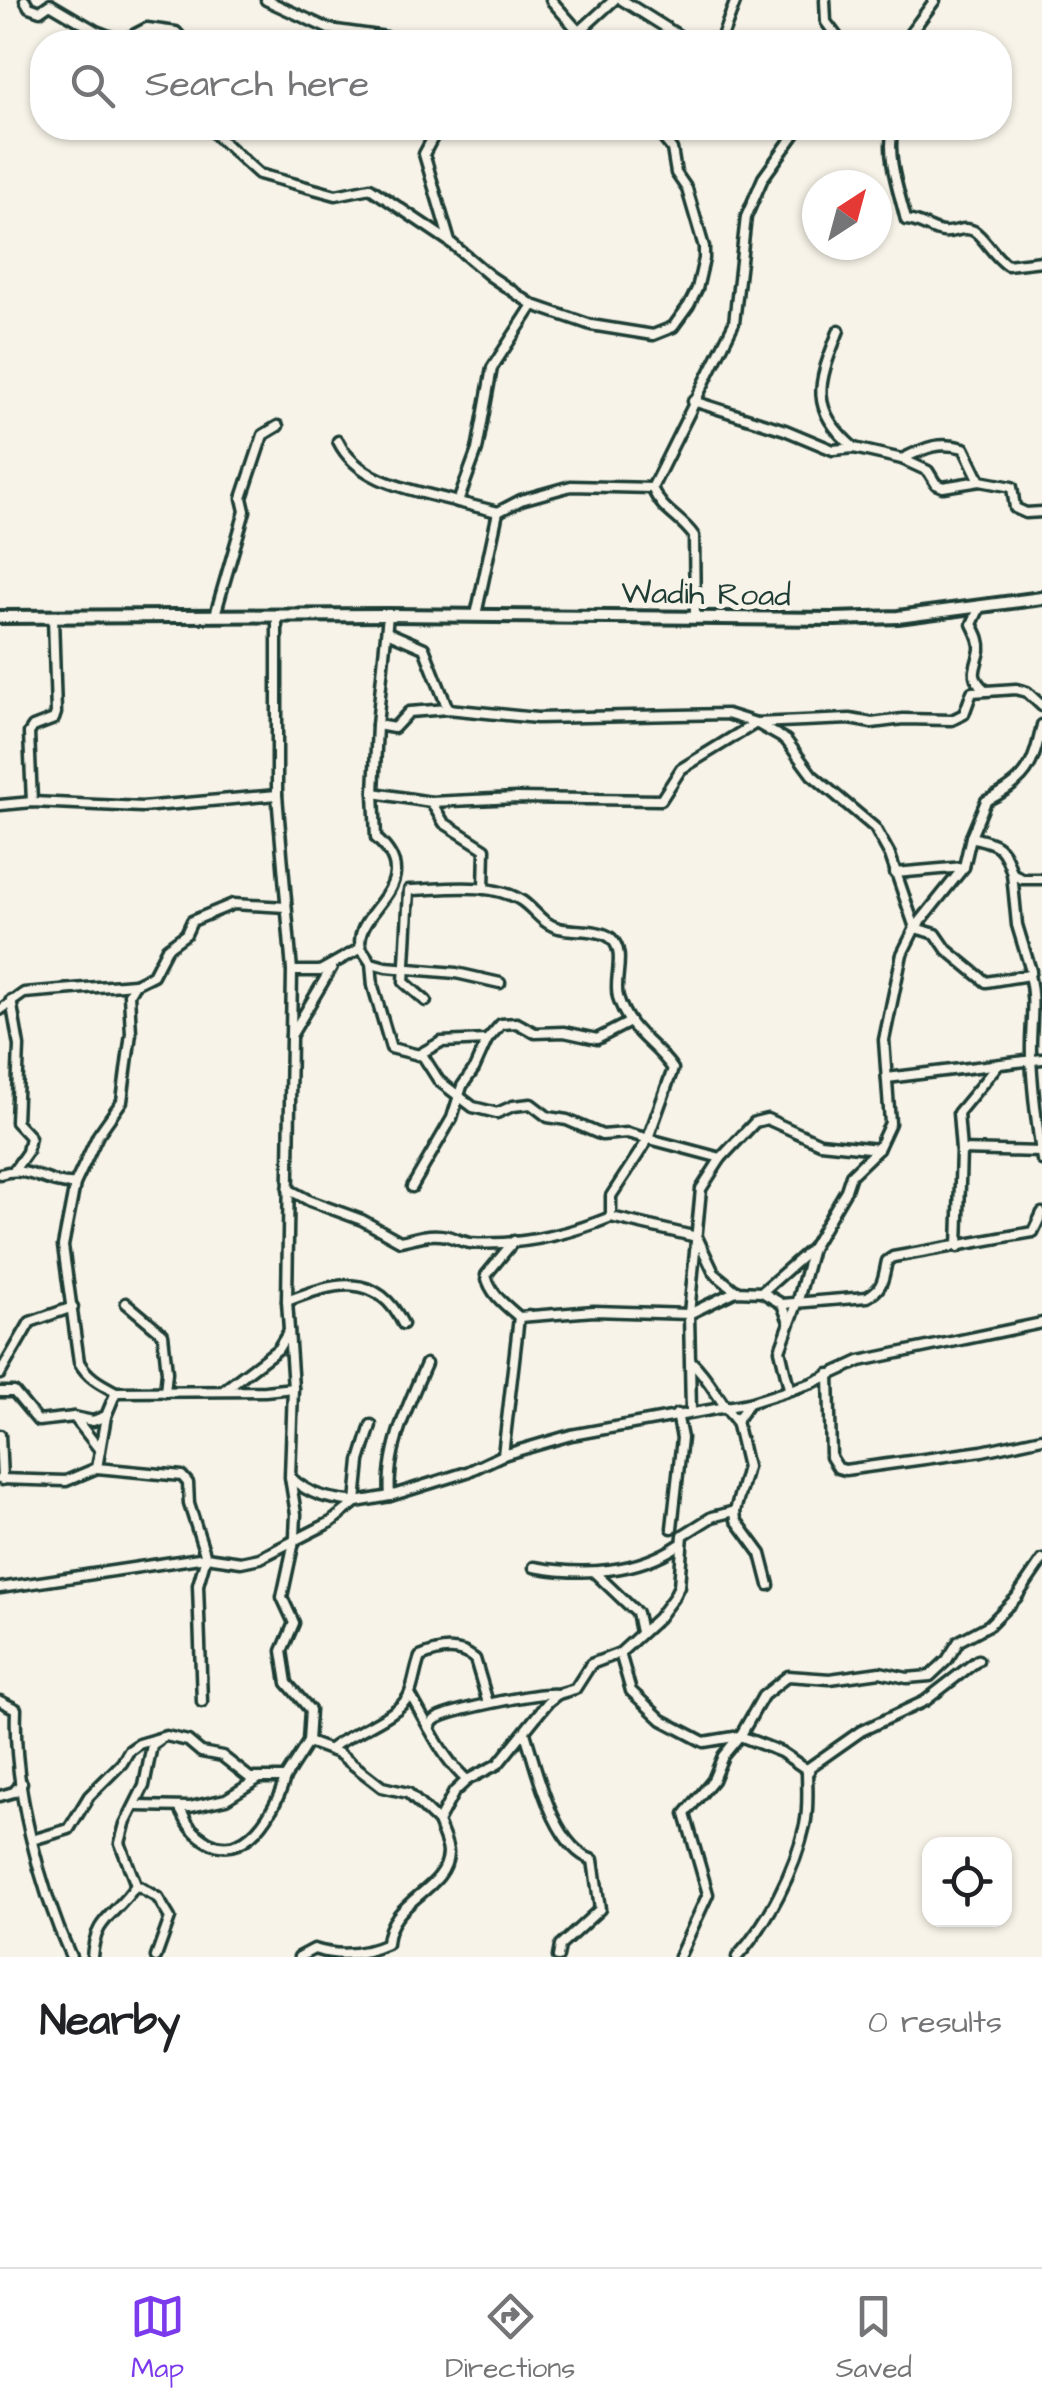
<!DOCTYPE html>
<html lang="en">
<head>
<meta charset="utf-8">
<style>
  :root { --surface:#fff; --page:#f6f6f6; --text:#202124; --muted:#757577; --line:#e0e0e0; --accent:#7c3aed }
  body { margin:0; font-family:"Architects Daughter",sans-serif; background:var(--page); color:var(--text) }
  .controls { position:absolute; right:30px; bottom:30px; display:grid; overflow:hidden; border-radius:20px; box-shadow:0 2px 8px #0004 }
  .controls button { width:90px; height:90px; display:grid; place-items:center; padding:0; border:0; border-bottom:2px solid var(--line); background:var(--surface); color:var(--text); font:50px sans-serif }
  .compass { position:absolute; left:802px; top:170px; width:90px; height:90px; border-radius:50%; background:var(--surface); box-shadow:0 2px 8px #0004; rotate:36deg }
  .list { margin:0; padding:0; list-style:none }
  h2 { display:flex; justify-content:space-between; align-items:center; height:130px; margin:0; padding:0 40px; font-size:42px }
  h2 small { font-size:32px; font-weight:400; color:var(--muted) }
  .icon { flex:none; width:55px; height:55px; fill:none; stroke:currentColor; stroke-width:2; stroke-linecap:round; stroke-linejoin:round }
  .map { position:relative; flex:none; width:1042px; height:1957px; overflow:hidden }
  .search { position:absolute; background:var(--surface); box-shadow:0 2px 8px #0004; left:30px; right:30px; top:30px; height:110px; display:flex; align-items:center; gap:25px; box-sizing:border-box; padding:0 35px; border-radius:40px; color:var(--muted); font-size:38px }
  .sheet { height:310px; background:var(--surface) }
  nav { display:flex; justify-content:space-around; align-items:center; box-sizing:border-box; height:140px; border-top:2px solid var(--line); background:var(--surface); font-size:28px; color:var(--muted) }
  nav a { display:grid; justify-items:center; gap:5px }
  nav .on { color:var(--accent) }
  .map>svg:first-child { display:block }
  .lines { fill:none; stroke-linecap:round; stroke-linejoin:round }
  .street-casing { stroke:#1f3d34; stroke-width:15 }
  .secondary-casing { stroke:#1f3d34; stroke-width:18 }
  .street { stroke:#f7f3e8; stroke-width:8 }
  .secondary { stroke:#f7f3e8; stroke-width:10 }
  .labels { text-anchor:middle; stroke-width:10; stroke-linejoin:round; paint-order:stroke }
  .street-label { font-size:32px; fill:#1f3d34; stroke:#f7f3e8 }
</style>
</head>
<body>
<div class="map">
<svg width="1042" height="1957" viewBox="0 0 1042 1957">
  <rect width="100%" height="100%" fill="#f7f3e8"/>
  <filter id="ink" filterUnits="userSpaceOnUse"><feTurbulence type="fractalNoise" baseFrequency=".01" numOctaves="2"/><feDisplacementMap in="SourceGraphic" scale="20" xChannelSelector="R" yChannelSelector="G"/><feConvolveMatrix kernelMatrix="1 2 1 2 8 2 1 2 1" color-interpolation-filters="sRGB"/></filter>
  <g filter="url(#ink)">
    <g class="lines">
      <defs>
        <g id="street">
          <path d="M25,0l4,7 11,4 10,-7 46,27 26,10 25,-13 29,4 9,10"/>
          <path d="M266,0l63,29 57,8 9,5"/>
          <path d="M551,0l37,42"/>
          <path d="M622,0l67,42"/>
          <path d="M825,0l1,22 15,20"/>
          <path d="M580,31l34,-31"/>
          <path d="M720,42l16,-42"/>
          <path d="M904,42l31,-42"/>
          <path d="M208,128l51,46 77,21 34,-7 80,54 40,34 43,29 58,20 62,10 20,-8 16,-22 8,-16 7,-30v-12l-17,-58 -11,-16 -4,-24 -17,-21"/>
          <path d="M438,128l-14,26 26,88"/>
          <path d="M893,128c-7,29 6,63 13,92 15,1 26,11 37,12 10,2 20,-7 31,-1 11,7 19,25 33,34l35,-4"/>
          <path d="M533,305l-41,63 -15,82 -19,52 40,10 23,-12 50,-14 81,2"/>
          <path d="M839,330c-20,52 -32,76 15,118"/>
          <path d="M693,401l92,29 48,20 21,-2 48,11c23,-11 36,-18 62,-11l16,33 32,6 3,21 11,5 16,-1"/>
          <path d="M338,441c21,43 77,49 120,61"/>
          <path d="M902,459l26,12 8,13 7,3 37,-6"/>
          <path d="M980,607l-8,17c4,8 9,16 8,26 -3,18 -12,25 4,39"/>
          <path d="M215,615l30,-104 -3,-13 21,-63 15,-9"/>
          <path d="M476,615l22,-103"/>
          <path d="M695,617l-1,-81c-15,-21 -31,-23 -42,-48l82,-165 12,-106 17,-39 36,-50"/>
          <path d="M387,632l37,16 24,61"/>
          <path d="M377,725l17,3 15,-16 39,-3 89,9 190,-4 29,9 30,17 26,35 63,53 15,27 25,73 21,6 11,16 39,32 43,-7"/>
          <path d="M374,793l57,9 85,-4 145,2 20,-31 75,-46 94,-4 22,4 31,-4 49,1 12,-6 8,-22 44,-3 11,3 15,14"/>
          <path d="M32,802l-3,-69 4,-6 21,-8 2,-6 -3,-96"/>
          <path d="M431,802l13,21 41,26 -1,40"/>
          <path d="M0,805l32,-3 110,5 135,-12"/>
          <path d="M971,837c28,7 32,8 41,36l10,6h20"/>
          <path d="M895,873l69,-6"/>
          <path d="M1012,873l5,52 14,46 -2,4c7,27 1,52 2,80 1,35 6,70 11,105"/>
          <path d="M286,907l-53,-3 -41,17 -6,13 -19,14 -14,27 -18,9 -6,10 2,39 -9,68 -24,34 -23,49 -12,62 16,116c9,16 22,22 37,30l149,-1 28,-3"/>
          <path d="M361,948l10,15 15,4 70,6 44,10"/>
          <path d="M371,963l2,23 18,62 32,8 16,25 34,26 24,6 16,-7 18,-2 17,13 19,3 35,15 25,-2 94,25"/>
          <path d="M292,971h28l41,-23c-10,-37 69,-63 15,-110l-2,-45 3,-68 11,-110"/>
          <path d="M11,1000l8,46 -3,76 14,15 -3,15 -12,17"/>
          <path d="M0,1010l24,-17 110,-9"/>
          <path d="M291,1036l41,-69"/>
          <path d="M418,1055l23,-13 46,-2 14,-16 16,-1 18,10 29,-1 33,7 31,-16"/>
          <path d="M996,1067l-38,46 3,37 80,2"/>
          <path d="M887,1078l155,-19"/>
          <path d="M0,1174c28,-10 47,12 75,10"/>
          <path d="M412,1187l40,-69 10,-32 12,-17 13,-29"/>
          <path d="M288,1189l22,12 52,19 38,21c17,-3 29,-9 47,-5 8,2 15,6 23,7 48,3 97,-8 141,-26v-21l36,-55 26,-72c-20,-29 -43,-34 -55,-72 -5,-18 9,-44 -7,-59 -12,-10 -38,-6 -52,-10 -17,-4 -24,-18 -37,-27 -31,-20 -78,-12 -113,-11l-5,92 22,19"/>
          <path d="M611,1217l86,20 17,36 22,18"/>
          <path d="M514,1241l-28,34c4,19 19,30 33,42l75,-6 95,3 47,-23 26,1 50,-44"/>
          <path d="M958,1247l3,-97"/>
          <path d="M762,1292l20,12 7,18"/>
          <path d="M287,1301c46,-18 90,-31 116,23"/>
          <path d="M126,1303l37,31 4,38 -2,20"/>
          <path d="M782,1304l85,-7c17,-9 16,-19 20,-36l6,-4 140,-25 9,-19"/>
          <path d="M691,1361c19,18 28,40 45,60"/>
          <path d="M0,1374l30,-52 43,-15"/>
          <path d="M829,1374l2,83 7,11 7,2 137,-19 60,-13"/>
          <path d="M789,1388l-9,-38 17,-46 15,-56 34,-58 5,-15 27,-26 12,-26 -6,-83 18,-86 13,-26 49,-61 7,-30 15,-36c41,-20 47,-34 56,-76"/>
          <path d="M224,1390l54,-41 11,-18"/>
          <path d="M0,1392h14l24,29 36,-4 19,4 13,-5"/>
          <path d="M116,1392l-10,24 -9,52 85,8 6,7 1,21 17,53 -8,28 4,117"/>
          <path d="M749,1403l-13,18 11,46 -12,44 1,9 25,34 8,31"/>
          <path d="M691,1411l-2,-97 12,-125 20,-31 34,-36 12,-3 53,24 58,6"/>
          <path d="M74,1417l25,32"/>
          <path d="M0,1435l2,45"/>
          <path d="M503,1455l16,-138"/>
          <path d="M291,1478c20,18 38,21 65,24l4,-41 11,-36"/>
          <path d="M0,1479l66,2 31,-13"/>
          <path d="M390,1496c-4,-46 18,-91 36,-132"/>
          <path d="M672,1528l10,-90 -5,-24"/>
          <path d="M534,1567c49,9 103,6 145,-22"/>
          <path d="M594,1572l43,41 4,19"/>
          <path d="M0,1588l206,-31 35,5 19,-4 71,-36 25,-20 34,-6 77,-24 36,-17 68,-20 178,-32 63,-20 48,-22 182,-38"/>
          <path d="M620,1653l11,38 31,29 42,22 36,-6 41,16 28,19"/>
          <path d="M410,1694l19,34"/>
          <path d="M0,1701l16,8c-3,78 23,177 55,248"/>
          <path d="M525,1733c12,37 28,114 68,127l7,49 -40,37 -2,11"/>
          <path d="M308,1742l30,11 44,34 26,6 30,29"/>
          <path d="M330,1749c19,-16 70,-33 79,-54 5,-11 6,-25 11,-38 20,-8 38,-12 55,2l13,44"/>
          <path d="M467,1780c-17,-15 -27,-32 -38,-52 4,-6 4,-8 11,-11 19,-8 101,-26 118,-23"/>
          <path d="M0,1796l14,-4 8,-9"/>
          <path d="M136,1806l54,1 36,-8 32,-20"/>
          <path d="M180,1809c4,7 7,15 12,20 44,47 82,-12 93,-51"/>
          <path d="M32,1840l37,-11 20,-33 33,-33 7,-12 10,-7 27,-8 22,5 13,11 21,4 28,22h35l23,-36 2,-32 -23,-27 -5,-32 12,-28 -12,-26 13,-60 1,-23 -6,-37 3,-89 -6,-87 5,-330 -15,-176v-179"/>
          <path d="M92,1957c3,-41 23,-40 44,-72"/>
          <path d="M156,1957l14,-39 -12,-20 -22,-13 -16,-42 5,-19 19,-38 8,-41 6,-4"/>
          <path d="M299,1957l15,-8c25,8 49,6 73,-5 2,-44 60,-53 61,-91 0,-9 -7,-22 -10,-31l16,-30 13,-12 31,-16 50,-62 10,-8 17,-5 16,-25 29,-11 38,-35 15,-20 6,-12 4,-51 29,-18 23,-6"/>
          <path d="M679,1957l29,-63 -23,-80 28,-34 10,-24 19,-23 21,-37 25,-20 42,3 50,-7 27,6 23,-2 17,-16 12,-19 30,-16 27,-27 26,-38"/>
          <path d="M737,1957c31,-34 58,-87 68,-132 4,-17 2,-38 2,-56l54,-38 64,-30 53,-41"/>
        </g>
        <path id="secondary" d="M0,617l388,-2 447,4 63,-2 144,-19"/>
      </defs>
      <!-- street casing -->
      <use href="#street" class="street-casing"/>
      <!-- secondary casing -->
      <use href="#secondary" class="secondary-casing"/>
      <!-- street -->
      <use href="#street" class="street"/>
      <!-- secondary -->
      <use href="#secondary" class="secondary"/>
    </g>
  </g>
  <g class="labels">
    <!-- street labels -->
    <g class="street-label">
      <text transform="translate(706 593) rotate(1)" y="11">Wadih Road</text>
    </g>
  </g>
</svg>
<div class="controls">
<button><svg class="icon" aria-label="locate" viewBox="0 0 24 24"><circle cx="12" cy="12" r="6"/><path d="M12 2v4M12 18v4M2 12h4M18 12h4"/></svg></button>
</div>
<svg class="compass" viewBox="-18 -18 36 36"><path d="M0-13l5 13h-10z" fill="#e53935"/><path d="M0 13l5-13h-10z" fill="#757577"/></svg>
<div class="search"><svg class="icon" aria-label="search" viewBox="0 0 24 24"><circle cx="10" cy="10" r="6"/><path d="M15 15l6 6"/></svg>Search here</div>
</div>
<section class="sheet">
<h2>Nearby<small>0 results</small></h2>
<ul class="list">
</ul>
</section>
<nav>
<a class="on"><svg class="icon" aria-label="map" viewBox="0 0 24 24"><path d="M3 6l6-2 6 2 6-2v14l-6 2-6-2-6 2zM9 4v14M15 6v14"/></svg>Map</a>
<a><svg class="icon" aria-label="directions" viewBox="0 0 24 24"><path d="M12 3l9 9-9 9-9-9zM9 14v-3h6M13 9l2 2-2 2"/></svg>Directions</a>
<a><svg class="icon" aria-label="saved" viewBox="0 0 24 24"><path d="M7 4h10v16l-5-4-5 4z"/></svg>Saved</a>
</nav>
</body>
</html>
